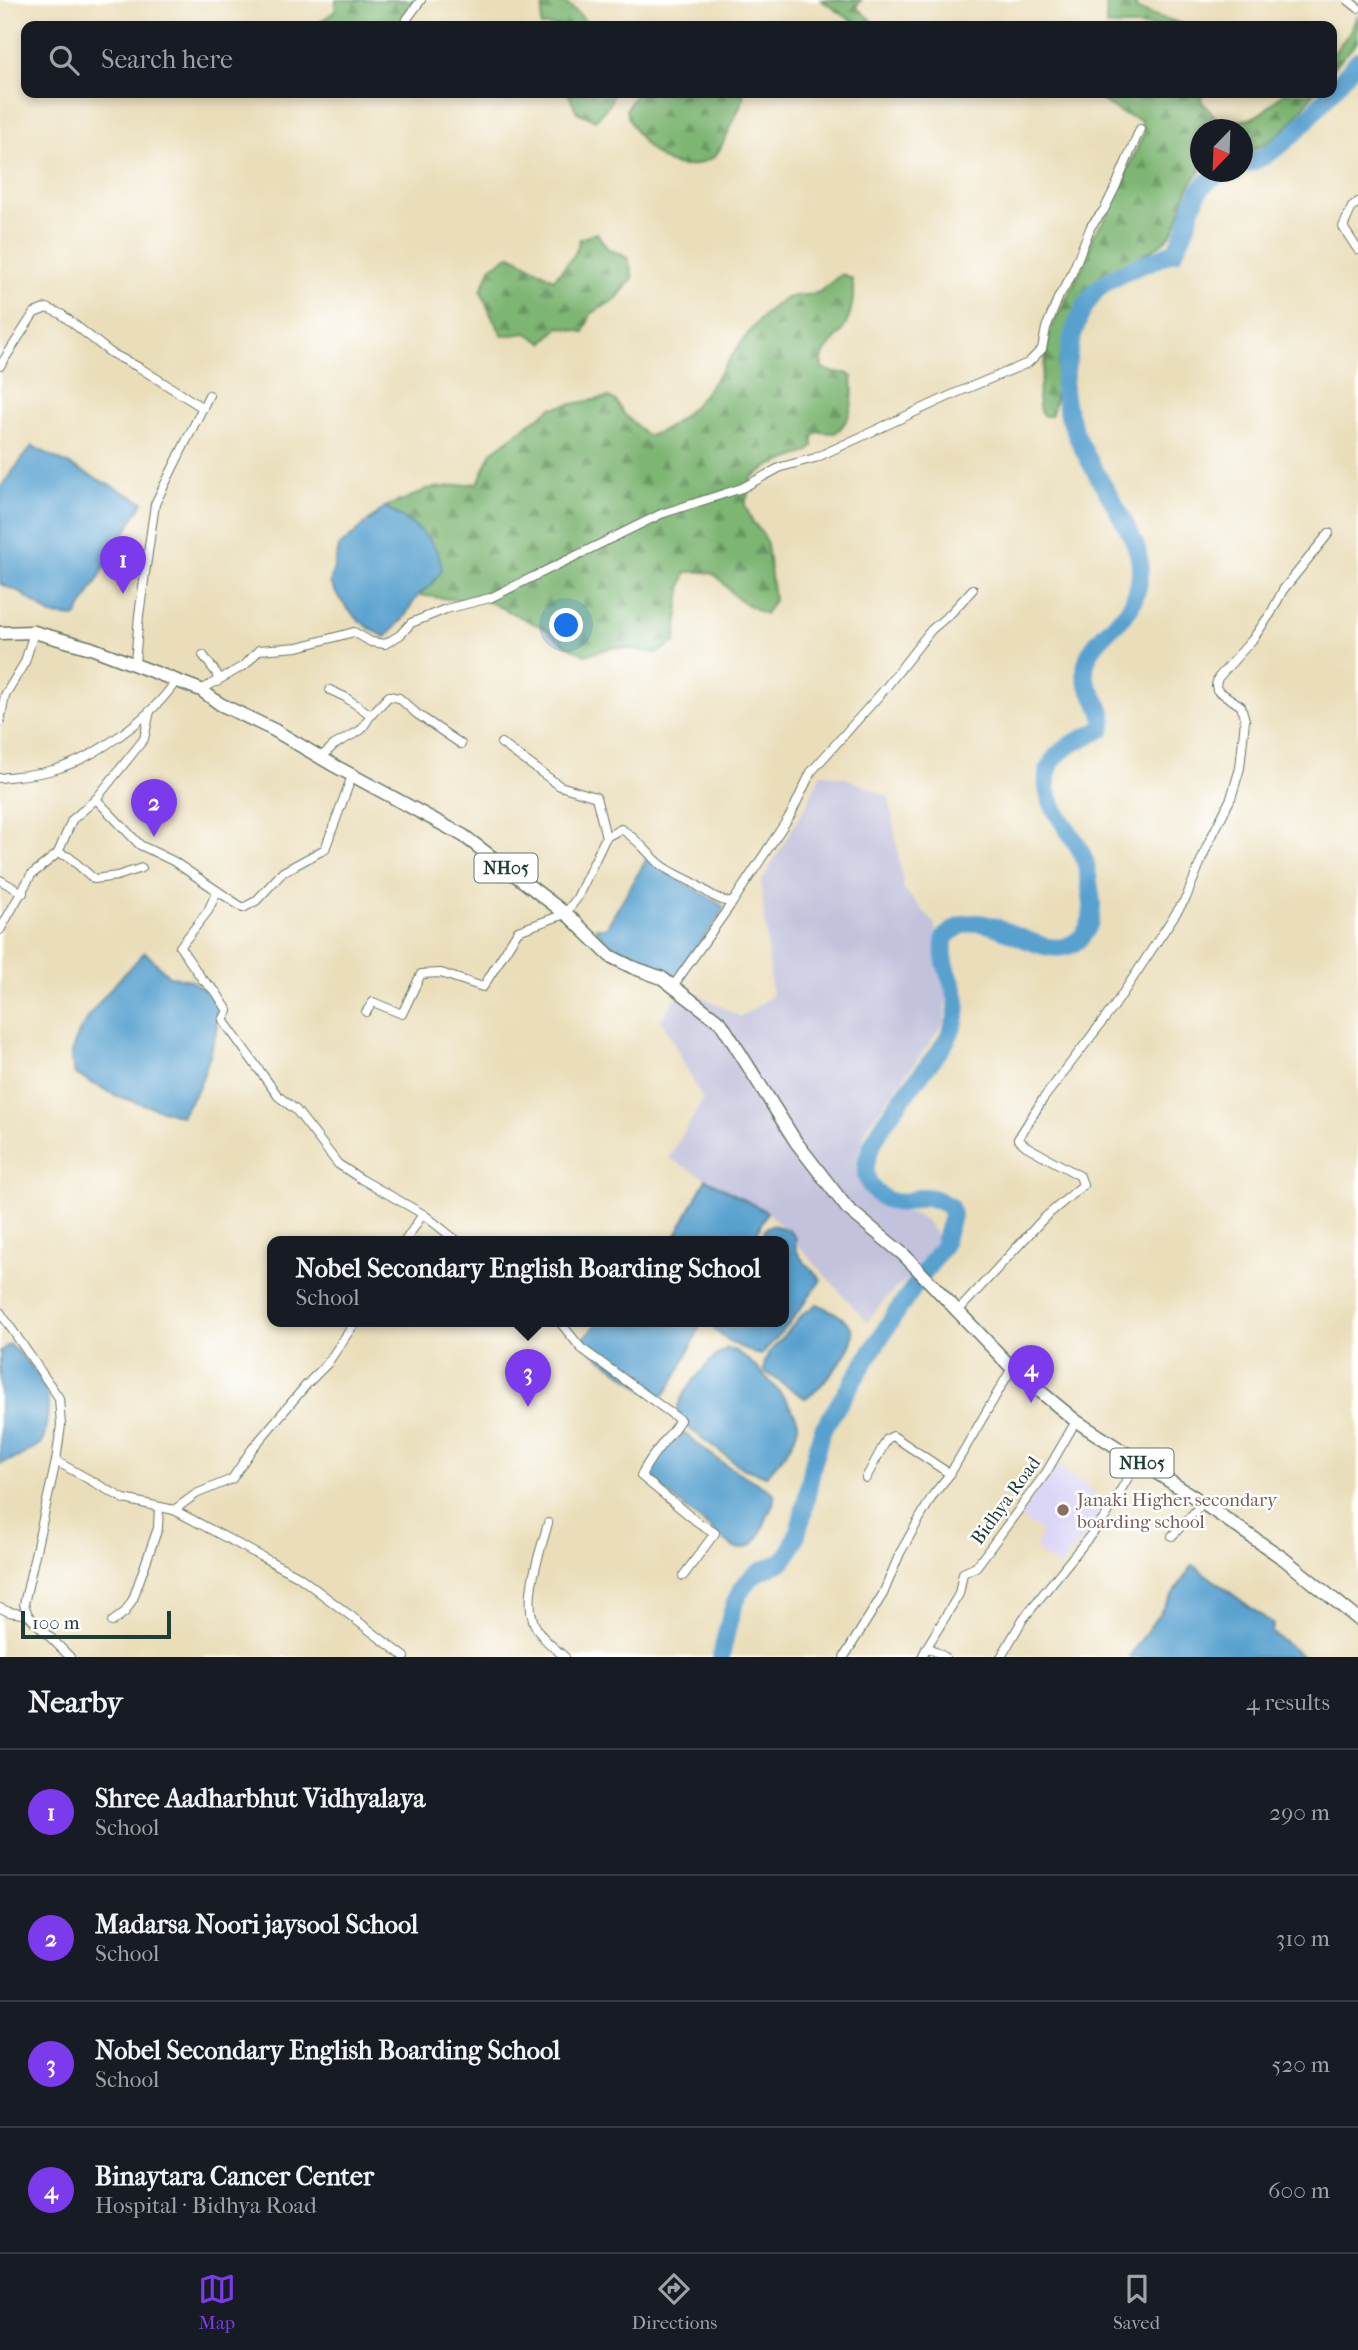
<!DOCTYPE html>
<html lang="en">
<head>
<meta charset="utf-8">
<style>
  :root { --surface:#171b24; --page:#20242c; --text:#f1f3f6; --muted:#9ea1a6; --line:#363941; --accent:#7c3aed }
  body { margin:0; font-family:"IM FELL French Canon",serif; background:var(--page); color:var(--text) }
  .compass { position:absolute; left:1190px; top:119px; width:63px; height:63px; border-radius:50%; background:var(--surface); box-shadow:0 4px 10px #0003; rotate:203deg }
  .scale { position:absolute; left:21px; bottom:18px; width:150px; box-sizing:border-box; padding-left:7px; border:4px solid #1f3d34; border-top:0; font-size:19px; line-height:24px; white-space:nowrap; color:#1f3d34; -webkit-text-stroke:5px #fff; paint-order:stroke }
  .you { position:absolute; left:567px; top:626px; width:24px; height:24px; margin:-18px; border:5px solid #fff; border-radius:50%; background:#1a73e8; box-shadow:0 0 0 10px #1a73e833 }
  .badge { display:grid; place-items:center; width:46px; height:46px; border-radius:50%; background:var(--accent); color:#fff; font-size:23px; font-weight:700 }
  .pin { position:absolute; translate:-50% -58px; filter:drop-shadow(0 2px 4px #0008) }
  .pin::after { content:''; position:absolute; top:37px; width:24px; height:21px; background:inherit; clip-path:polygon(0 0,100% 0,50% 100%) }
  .popup { position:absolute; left:267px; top:1236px; width:522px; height:91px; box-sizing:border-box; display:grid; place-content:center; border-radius:14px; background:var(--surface); filter:drop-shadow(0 2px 5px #0005); font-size:23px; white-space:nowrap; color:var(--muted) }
  .popup b { font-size:26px; color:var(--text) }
  .popup::after { content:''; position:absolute; left:50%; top:100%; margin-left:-14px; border:14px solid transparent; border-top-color:var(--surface) }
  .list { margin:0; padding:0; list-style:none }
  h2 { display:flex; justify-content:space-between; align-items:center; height:91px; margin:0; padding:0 28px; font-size:30px }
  h2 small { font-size:23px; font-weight:400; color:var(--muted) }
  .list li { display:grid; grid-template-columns:46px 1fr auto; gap:21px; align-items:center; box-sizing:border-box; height:126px; padding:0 28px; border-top:2px solid var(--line) }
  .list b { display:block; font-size:26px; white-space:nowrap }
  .list p { margin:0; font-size:23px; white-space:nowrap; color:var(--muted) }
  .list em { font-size:23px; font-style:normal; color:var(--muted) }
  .icon { flex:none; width:38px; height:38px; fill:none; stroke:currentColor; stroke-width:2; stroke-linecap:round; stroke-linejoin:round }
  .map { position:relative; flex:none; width:1358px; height:1657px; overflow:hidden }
  .search { position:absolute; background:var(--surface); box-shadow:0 4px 10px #0003; left:21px; right:21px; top:21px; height:77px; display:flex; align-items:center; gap:18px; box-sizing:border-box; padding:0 24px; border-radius:14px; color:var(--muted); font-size:26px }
  .sheet { height:595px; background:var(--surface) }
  nav { display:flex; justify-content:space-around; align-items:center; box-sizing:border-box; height:98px; border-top:2px solid var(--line); background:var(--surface); font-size:19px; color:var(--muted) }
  nav a { display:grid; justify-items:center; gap:4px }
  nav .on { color:var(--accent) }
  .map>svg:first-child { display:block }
  .built { fill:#dcd6f6 }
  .industrial { fill:#c2c2dc }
  .forest { fill:url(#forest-firs); stroke:#4e7953; stroke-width:2 }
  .water { fill:#59a1cf; stroke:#3c6f82; stroke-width:2 }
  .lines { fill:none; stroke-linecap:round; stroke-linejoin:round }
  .river { stroke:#59a1cf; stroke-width:18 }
  .street-casing { stroke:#667563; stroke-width:10 }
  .primary-casing { stroke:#667563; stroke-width:15 }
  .street { stroke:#fff; stroke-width:8 }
  .primary { stroke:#fff; stroke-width:12 }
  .education-dot { fill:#8d6e63; stroke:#fff; stroke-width:2.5 }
  .labels { text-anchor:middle; stroke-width:5; stroke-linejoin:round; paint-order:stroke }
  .shield { fill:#fff; stroke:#627771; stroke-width:2 }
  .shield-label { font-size:18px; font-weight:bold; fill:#1f3d34 }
  .education-label { font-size:19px; fill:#785e54; stroke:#fff; text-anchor:start }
  .street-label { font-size:19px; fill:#1f3d34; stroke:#fff }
</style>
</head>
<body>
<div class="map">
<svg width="1358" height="1657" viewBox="0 0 1358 1657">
  <defs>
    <pattern id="forest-firs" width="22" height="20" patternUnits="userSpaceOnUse" patternTransform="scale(1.75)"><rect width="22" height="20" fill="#7db572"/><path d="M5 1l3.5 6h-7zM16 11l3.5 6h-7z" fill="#66945e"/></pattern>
  </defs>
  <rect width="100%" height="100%" fill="#fff"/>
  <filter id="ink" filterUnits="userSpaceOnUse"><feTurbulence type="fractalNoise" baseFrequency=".0143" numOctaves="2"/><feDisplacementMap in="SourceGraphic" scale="14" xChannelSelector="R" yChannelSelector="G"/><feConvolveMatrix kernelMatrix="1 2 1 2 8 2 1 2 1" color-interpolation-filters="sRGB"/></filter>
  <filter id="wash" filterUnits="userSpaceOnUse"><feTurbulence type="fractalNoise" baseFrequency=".00686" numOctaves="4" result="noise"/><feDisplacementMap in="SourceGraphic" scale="28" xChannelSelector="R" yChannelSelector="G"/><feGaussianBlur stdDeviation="1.57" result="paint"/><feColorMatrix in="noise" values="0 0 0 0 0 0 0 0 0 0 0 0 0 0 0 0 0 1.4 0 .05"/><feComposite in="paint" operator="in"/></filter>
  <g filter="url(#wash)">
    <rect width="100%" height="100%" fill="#eadeba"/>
    <!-- built -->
    <path class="built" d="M1056,1464l50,38 -10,19 -37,47 -23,-18 5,-19 -22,-14z"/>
    <!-- industrial -->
    <path class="industrial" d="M821,773l25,5 43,19 15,92 31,35 12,71 -3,28 -77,104 -12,40 25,34 45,18 16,22 -4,10 -51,47 -19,24 -98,-109 -100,-55 34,-58 -42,-81 23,-32 57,30 31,-21 -11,-114 46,-78z"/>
    <!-- forest -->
    <g class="forest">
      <path d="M336,0h79l-19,26h-81l20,-15z"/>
      <path d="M551,0c16,0 29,13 37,26h-47l2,-22z"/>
      <path d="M821,0h40l-5,7 15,13 -11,6z"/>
      <path d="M1107,0h29v9l52,17h-82z"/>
      <path d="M1358,15v26l-26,28v-14l17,-22z"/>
      <path d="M568,93h46l-4,11 -15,16 -18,-8z"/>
      <path d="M636,93h107l1,5c-5,10 -23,53 -29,58 -3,3 -11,5 -15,7 -33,14 -66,-24 -74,-53z"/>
      <path d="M1091,93h110l1,9 17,19c35,2 39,-4 64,-28h31c-20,28 -37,50 -71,60l-1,-23h-42l1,42c-20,16 -16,42 -30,62 -14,20 -58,32 -77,50 -16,16 -33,61 -36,84 -2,16 -1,32 -7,48h-7l-4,-5 -2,-14 13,-69 38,-74 3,-18 14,-18 37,-83 -2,-15 -20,-7z"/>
      <path d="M597,233l10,15 21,10 5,20 -17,21 -25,15 -7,18 -25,-5 -16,16 -16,-10 -24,3 -12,-21 -10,-24 10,-24 20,-12 43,24 21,-25 5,-15z"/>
      <path d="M842,274l10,5c4,17 -1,40 -12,55 -9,12 -20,16 -18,34l13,5h12l5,4c2,21 1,43 -17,56l-17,-1 -5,5v9l-5,6 -36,13 -20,12 -7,28 7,16 11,13 4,10 7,56 -9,14c-9,-5 -21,-10 -29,-17 -21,-21 -15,-27 -50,-25 -8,23 -8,46 -10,70l-19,11 -42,-6 -30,8 -19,-10 -22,-17 -70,-33 -17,5 -39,-5 13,-10 -24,-65 -22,-13 33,-13 8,-5 52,-6 14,-31 59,-44 58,-11 7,4 7,12 24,23c51,-11 81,-85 117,-121 6,-6 17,-15 26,-18 9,-2 18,-1 27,-4 5,-2 17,-14 25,-19z"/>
    </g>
    <!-- water -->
    <g class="water">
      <path d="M32,446l111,56 -67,115 -25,-2 -33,-24 -18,-7v-96z"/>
      <path d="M385,507c25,15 54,31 57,63l-11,15 -13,10 -15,24 -17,18c-27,-12 -42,-29 -56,-54l9,-36z"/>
      <path d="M649,855l3,8 71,43v5l-43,60 -13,5 -51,-19 -21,-29h11z"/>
      <path d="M145,952l24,24 21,4 17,12 9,12 1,24 -7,27 -10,30 -19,31 -64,-20 -42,-22c-1,-5 -4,-12 -4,-16 2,-34 52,-83 74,-106z"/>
      <path d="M706,1179l61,33 -14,29h-80z"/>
      <path d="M772,1225l16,5 8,8c-5,18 16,29 25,42l-32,44 -28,31c-16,-4 -46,-18 -51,-34h74v-80h-26l9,-14z"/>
      <path d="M817,1304c12,5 29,13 35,25 8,15 -33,63 -47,69l-41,-27 1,-9 3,-8 35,-40z"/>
      <path d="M599,1321h100l1,2c-2,12 -29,66 -37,73l-17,-5 -60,-44 -3,-6 1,-3z"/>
      <path d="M9,1344c17,15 41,40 39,64 0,11 -3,23 -5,34l-22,14 -21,8v-112z"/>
      <path d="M728,1348c16,2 73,61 70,78 -3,19 -20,36 -32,50l-24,-8 -57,-43 -8,-14c2,-17 35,-55 51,-63z"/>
      <path d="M681,1431l40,31 53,31c1,10 -2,14 -6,22 -7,16 -12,38 -34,33l-86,-71c-3,-14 23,-37 33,-46z"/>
      <path d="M1193,1565l80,59 -1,9 32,24h-175z"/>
    </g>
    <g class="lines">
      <!-- river -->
      <g class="river">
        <path d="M1332,91l26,-31"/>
        <path d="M1242,165c39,-10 63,-43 88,-72"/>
        <path d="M721,1657c6,-26 11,-67 35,-83 12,-8 24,-7 32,-20 20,-34 20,-87 35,-125l72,-115 48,-68 9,-30 -2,-9c-8,-5 -16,-10 -25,-10 -7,0 -14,4 -21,5 -13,3 -29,-7 -35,-19 -20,-37 62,-114 79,-145 26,-49 -12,-58 -3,-102 9,-6 17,-13 29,-13 33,-2 80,47 109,12 9,-11 10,-27 8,-40 -2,-12 -3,-26 -7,-37 -11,-29 -49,-58 -34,-92 8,-19 35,-28 52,-37 8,-21 -19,-38 -17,-59 2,-25 24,-38 39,-55 10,-10 16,-30 16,-44 1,-20 -10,-38 -19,-55 -21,-39 -51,-78 -57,-124 -1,-10 2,-22 4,-32 2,-22 12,-50 27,-68 20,-23 54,-26 79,-41v2c5,-10 11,-20 14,-31 8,-27 9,-38 37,-50"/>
      </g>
    </g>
  </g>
  <g filter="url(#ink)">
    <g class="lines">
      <defs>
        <g id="street">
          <path d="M1348,0l10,8"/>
          <path d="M407,19l14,-19"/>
          <path d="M1358,202l-6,5 -9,20 15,23"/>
          <path d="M0,366l34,-53 13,-5 14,6 50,39 29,15 63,40"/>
          <path d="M203,655l14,19v8"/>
          <path d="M135,663l4,-48 16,-111 54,-109"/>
          <path d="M201,690l44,-25 14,-15 39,-3 56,-15 17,10 14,2 15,-9 11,-12 35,-14 44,-11 171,-84 81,-26 39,-21 34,-9 141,-65 72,-30 14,-14 4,-21 13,-32 11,-18 21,-52 13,-16 11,-22 25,-59"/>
          <path d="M330,690l15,7 26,18"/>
          <path d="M0,722l5,-27 20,-33 9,-30"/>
          <path d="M501,743l59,43 36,11 10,40"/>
          <path d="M320,758l14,-13 27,-15 10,-15 18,-19 10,2 18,16 44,30"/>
          <path d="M0,778c16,-2 33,-3 49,-7 43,-10 103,-54 127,-90"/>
          <path d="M96,799l44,46 33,16 70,47 13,-7 27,-29 42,-23 27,-73"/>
          <path d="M58,853l11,4 25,22 23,-3 25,-8"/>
          <path d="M0,880l23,13"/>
          <path d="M217,891l-9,20 -28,36 22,32 14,13 12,19 -5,9 55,76 18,14 42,54 23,15 62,35 34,27"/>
          <path d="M732,903l59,-89 20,-42 73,-82 47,-60 20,-17 22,-24"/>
          <path d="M0,930l31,-55 27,-22 14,-33 24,-21 48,-60 6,-28"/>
          <path d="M366,1012l7,-10 29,12 19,-40 20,-1 42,14 35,-56 47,-17 12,-16 29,-61 15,-8c16,9 24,22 38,34 10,9 22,13 33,19 14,9 24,18 40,21l-59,83"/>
          <path d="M405,1241l18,-27"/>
          <path d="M958,1311l86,-93 39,-33 -3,-9 -54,-30 -8,-7 25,-40 70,-91 73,-110 21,-52 24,-48 9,-30 5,-48 -4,-14 -24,-16 -1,-5 2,-7 34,-38 19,-27 12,-23 46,-57"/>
          <path d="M0,1312l59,86 2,27 -5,36"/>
          <path d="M559,1321l22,27 99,72c-12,19 -30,35 -39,56l55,45 19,12 -32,43"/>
          <path d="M866,1478l21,-39 6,-3 57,38"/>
          <path d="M174,1510l22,-16 36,-15 20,-30 55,-65 20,-20 29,-43"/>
          <path d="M548,1523c-7,27 -24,71 -15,97 4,15 20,27 32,37"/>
          <path d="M1172,1536l31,-33"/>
          <path d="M0,1608l9,4 19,3"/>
          <path d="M112,1622l13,-10 8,-13 25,-71 1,-21"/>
          <path d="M70,1657l-42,-42 -4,-11 32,-143 68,38 50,11 124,66 107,81"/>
          <path d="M844,1657l39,-63 17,-41 33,-58 17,-21 62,-106"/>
          <path d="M922,1657l5,-10"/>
          <path d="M945,1657l-18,-10 32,-53 4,-21 13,-6 70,-94 30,-52"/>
          <path d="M1001,1657l22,-38 83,-103 32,-56"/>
        </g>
        <path id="primary" d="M0,633l34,-1 57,16 110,42 19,14 54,26 61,36 129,70 106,81 40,39 22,11 30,11 59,45 75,119 51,66 57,47 108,113 64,53 115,74 93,64 74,60"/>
      </defs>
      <!-- street casing -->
      <use href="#street" class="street-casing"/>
      <!-- primary casing -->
      <use href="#primary" class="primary-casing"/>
      <!-- street -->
      <use href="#street" class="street"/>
      <!-- primary -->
      <use href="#primary" class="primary"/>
    </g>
  </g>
  <!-- markers -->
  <circle class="education-dot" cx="1063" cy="1510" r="7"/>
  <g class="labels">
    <!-- shield labels -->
    <g class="shield">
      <rect x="474.5" y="853.5" width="63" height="29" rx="5"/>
      <rect x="1110.5" y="1448.5" width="63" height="29" rx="5"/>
    </g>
    <g class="shield-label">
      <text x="506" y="874">NH05</text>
      <text x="1142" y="1469">NH05</text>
    </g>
    <!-- education labels -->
    <g class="education-label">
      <text x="1077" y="1506">Janaki Higher secondary<tspan x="1077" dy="22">boarding school</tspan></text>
    </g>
    <!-- street labels -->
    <g class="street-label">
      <text transform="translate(1005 1500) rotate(-54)" y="7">Bidhya Road</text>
    </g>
  </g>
</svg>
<svg class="compass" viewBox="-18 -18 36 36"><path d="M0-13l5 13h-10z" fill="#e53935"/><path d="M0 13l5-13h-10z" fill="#9ea1a6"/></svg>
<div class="scale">100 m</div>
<div class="you"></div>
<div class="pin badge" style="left:123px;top:594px">1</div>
<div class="pin badge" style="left:154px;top:837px">2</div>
<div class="pin badge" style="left:528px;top:1407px">3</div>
<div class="popup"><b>Nobel Secondary English Boarding School</b>School</div>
<div class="pin badge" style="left:1031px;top:1403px">4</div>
<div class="search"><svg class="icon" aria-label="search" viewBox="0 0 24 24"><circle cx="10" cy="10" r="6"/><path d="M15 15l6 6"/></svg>Search here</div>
</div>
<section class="sheet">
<h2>Nearby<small>4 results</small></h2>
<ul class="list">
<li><span class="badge">1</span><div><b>Shree Aadharbhut Vidhyalaya</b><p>School</p></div><em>290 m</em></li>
<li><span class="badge">2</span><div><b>Madarsa Noori jaysool School</b><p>School</p></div><em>310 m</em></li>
<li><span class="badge">3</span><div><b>Nobel Secondary English Boarding School</b><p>School</p></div><em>520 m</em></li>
<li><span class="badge">4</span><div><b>Binaytara Cancer Center</b><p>Hospital · Bidhya Road</p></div><em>600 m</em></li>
</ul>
</section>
<nav>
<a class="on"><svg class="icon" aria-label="map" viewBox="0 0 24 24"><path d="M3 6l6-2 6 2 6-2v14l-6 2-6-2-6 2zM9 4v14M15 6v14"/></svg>Map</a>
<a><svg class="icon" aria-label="directions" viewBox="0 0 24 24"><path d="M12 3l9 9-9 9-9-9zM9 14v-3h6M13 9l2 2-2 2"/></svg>Directions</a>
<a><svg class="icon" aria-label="saved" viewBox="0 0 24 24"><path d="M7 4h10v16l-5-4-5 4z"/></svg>Saved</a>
</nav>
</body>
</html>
